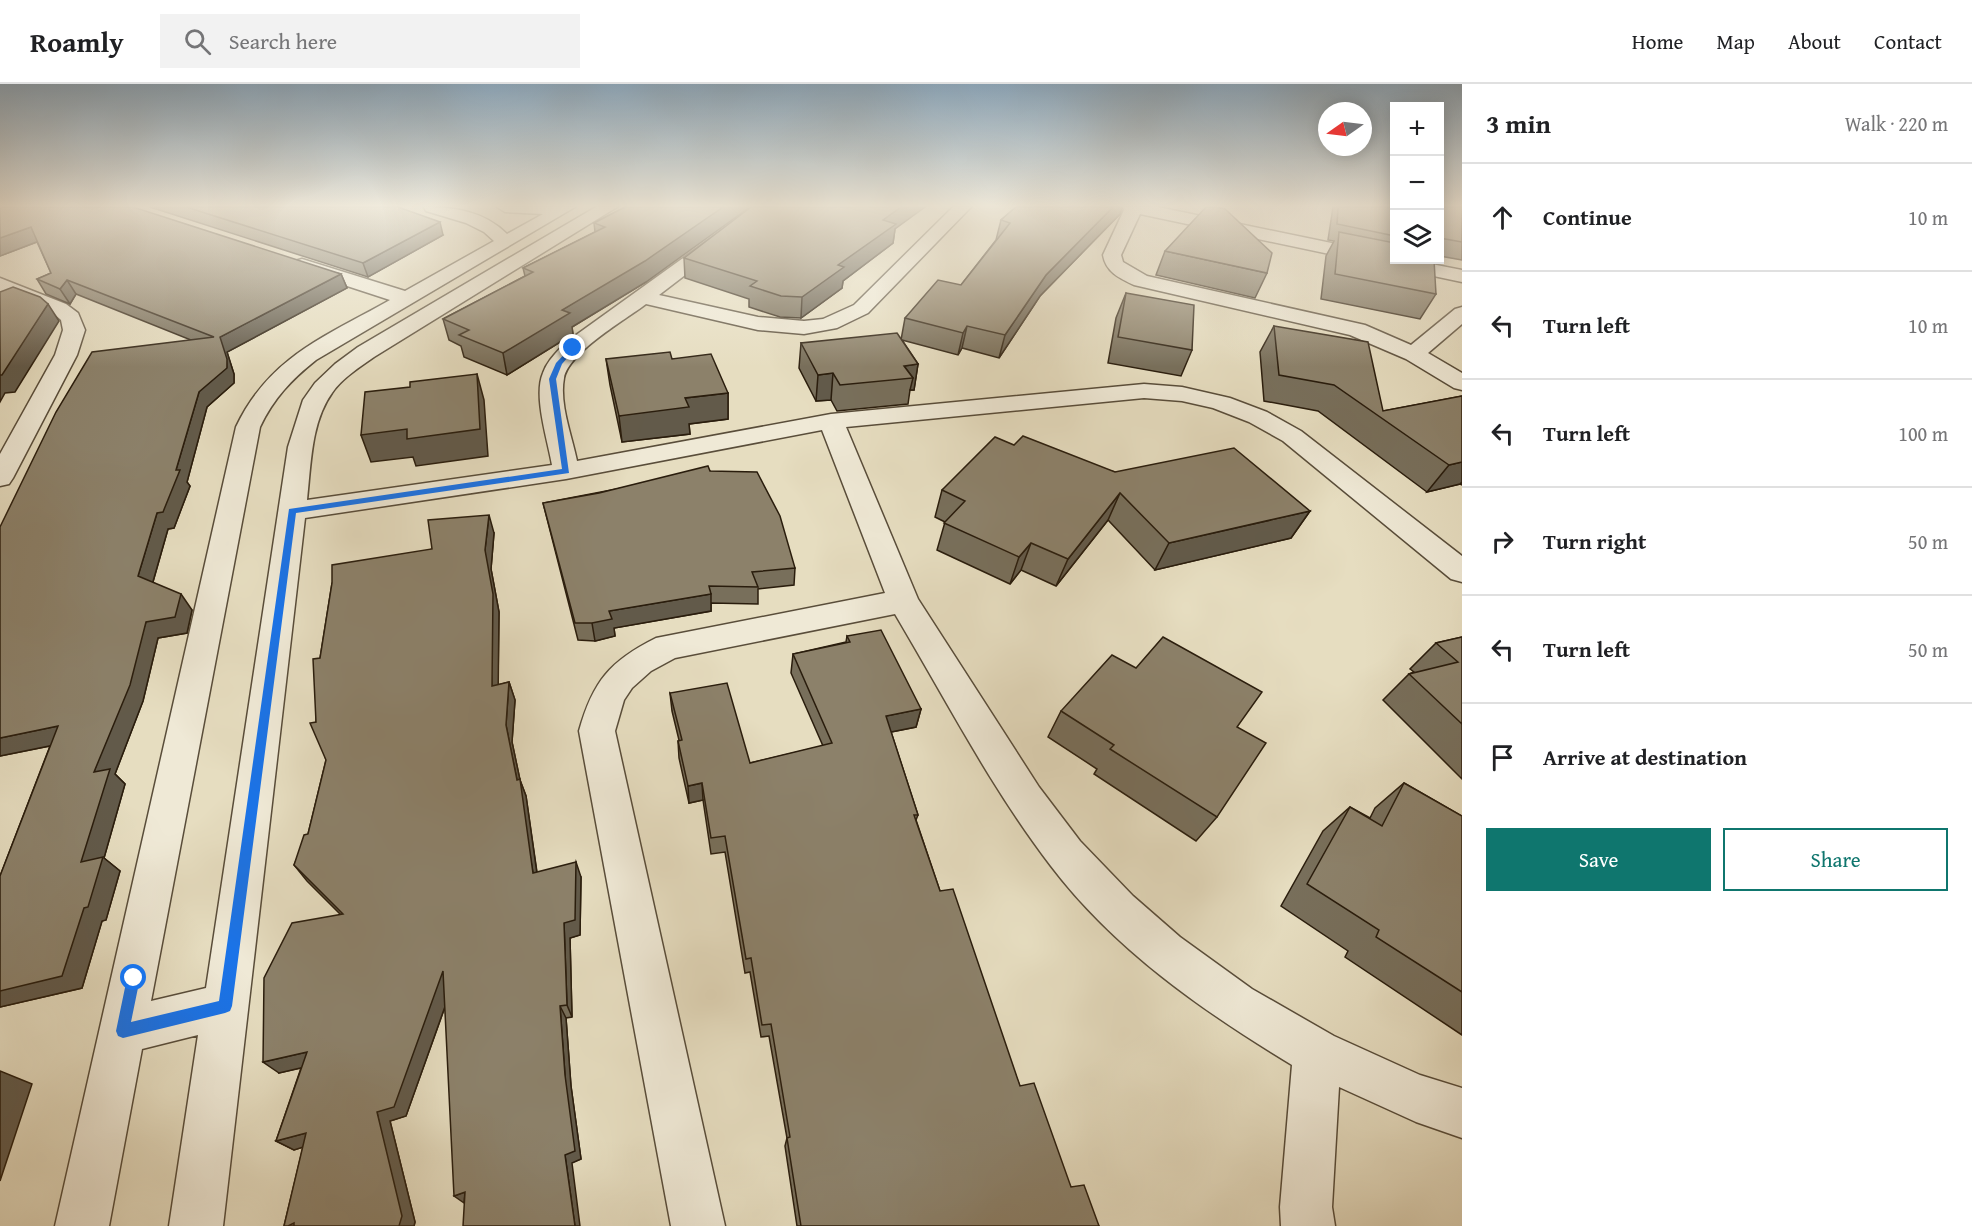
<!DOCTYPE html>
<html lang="en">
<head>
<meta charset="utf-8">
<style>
  :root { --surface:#fff; --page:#f2f2f2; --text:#202124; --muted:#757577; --line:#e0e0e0; --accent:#0f766e }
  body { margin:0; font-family:"Gentium Book Plus",serif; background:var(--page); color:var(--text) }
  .controls { position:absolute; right:18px; top:18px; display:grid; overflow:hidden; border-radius:0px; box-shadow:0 3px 15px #0003 }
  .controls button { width:54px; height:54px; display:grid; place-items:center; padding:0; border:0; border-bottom:2px solid var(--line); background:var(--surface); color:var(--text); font:30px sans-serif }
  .compass { position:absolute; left:1318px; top:18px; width:54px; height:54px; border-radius:50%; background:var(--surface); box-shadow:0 3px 15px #0003; rotate:256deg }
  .stop { position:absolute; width:18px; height:18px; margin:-14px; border:4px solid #1a73e8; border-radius:50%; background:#fff }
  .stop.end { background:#1a73e8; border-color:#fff; box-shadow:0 2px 6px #0008 }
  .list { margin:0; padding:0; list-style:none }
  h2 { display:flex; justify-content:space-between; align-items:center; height:78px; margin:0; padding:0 24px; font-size:26px }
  h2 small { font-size:20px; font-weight:400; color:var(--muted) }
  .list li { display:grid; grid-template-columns:39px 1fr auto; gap:18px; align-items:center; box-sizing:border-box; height:108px; padding:0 24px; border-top:2px solid var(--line) }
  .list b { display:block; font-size:22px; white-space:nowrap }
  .list em { font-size:20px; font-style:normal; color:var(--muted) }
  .actions { display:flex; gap:12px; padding:18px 24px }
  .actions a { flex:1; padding:14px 0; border:2px solid var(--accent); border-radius:0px; text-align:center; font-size:21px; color:var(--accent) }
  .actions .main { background:var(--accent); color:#fff }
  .icon { flex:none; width:33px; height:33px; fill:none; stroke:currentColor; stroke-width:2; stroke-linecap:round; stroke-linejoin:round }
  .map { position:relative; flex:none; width:1462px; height:1142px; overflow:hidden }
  header { display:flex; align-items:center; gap:36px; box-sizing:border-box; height:84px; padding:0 30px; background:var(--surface); border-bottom:2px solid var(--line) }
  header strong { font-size:28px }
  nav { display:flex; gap:33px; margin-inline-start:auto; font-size:21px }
  .search { width:420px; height:54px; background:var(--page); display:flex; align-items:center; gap:15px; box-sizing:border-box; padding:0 21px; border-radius:0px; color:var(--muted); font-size:22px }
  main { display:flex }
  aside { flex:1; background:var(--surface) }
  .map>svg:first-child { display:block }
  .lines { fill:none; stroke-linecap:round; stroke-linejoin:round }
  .minor-casing { stroke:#594d3a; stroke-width:3 }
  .minor { fill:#efe9d6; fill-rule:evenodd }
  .wall { fill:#786f5b; stroke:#2a1d0d; stroke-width:1.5 }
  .shaded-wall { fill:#625a4a; stroke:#2a1d0d; stroke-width:1.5 }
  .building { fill:#8c816a; stroke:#2a1d0d; stroke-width:1.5 }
  .route { fill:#1a73e8 }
</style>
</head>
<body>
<header>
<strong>Roamly</strong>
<div class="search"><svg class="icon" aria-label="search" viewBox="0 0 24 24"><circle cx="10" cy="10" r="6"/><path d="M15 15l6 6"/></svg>Search here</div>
<nav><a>Home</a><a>Map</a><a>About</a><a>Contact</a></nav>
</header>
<main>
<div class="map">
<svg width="1462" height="1142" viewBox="0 0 1462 1142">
  <rect width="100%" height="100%" fill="#e6ddc0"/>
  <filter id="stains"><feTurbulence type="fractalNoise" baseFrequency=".00333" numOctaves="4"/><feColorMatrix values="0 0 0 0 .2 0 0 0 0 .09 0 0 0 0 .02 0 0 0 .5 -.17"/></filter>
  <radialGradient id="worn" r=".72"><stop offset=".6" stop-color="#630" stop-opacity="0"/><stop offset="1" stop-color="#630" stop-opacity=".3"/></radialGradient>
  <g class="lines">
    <defs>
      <g id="minor">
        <path d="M424,123c30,0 60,4 83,27l36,-20 -38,-2 -8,-5h78l-259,153c-25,20 -42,38 -56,67l-109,574 55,-13 82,-541 15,-47 12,-17 20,-19 23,-17 238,-140h21l-243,150c-14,10 -32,21 -42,36 -21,29 -21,72 -25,107l245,-35c-4,-24 -19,-69 -9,-92 4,-12 14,-21 22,-30l189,-136h20l-115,88 99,22 46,4 19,-2 31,-14 99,-98h18l-103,106 -31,15 -33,6 -46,-4 -112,-26c-21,16 -77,48 -82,74 -5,26 8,58 13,83l254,-47 313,-30 38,3 48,11 37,14 34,19 161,125v26l-11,-3 -168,-138 -34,-19 -36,-14 -31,-7 -38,-3 -298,29 72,172 121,188 41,54 53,55 47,41 72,52 82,47 86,39 42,13v50l-46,-16 -77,-35 -7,120 3,19h-54l-1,-19 12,-142c-89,-54 -177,-115 -241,-199 -60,-78 -106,-168 -156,-252l-220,44 -24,13 -19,17 -8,12 -9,31 110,495h-54l-92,-495c14,-50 31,-70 77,-93l229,-45 -63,-163 -256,49 -261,39 -82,708h-54l29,-191 -56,14 -33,177h-54l181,-799c33,-70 90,-91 154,-127l-95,-31 -3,-4 3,-4 7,-2 103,32 89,-50 -10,-9 -18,-9 -40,-12z"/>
        <path d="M1123,123h35l236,49v4h17l51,10v12l-322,-68 -19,41 2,7 24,14 218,49 46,20 44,-36 7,-2v17l-34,29 34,20v17l-8,-2 -48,-29 -56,-24 -216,-50c-15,-7 -28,-13 -31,-30l21,-45z"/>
        <path d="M0,194l66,26 12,9 7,17 -8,25 -64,123 -4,6 -9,2v-32l55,-99 8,-25 -2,-10 -9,-8 -52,-21z"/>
      </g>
    </defs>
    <!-- minor casing -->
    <use href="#minor" class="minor-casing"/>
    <!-- minor -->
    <use href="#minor" class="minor"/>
  </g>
  <!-- wall -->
  <g class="wall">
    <path d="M0,123l341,67 6,14 -120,64 7,22v9l-27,24 -20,75 3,4 -16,42 -6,1 -15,53 39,28 -5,23 -29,5 -15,63 -28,73 10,10 -21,74 16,13 -14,49 -4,1 -20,67 -82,19v-131l50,-130 -50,10v-229l191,-187 -115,-46 -6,10 -24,-10 -9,-15 14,-6 -14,-31 -37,14z"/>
    <path d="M150,123h248l45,28 -75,42z"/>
    <path d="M625,123l21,75 -74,45 1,7 -66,41 -43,-18 -3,-11 -12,-6 -6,-21 82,-43 -2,-8 72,-36 -1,-9z"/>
    <path d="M1016,123h106l-2,7 -80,82 -41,62 -37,-10 -4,7 -56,-15 16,24 -4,26h-4l-2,14 -71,7 -6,-11 -15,1 -17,-33 2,-25 100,-3 4,-22 56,-33 35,-45 5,-20z"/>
    <path d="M1333,123h62v53l41,34 -16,25 -99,-20 5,-43 8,-15 -6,-1z"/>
    <path d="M1440,123h22v53l-22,-4z"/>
    <path d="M895,145l-2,14 -50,38 -1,7 -41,30 -21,-1 -31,-10v-8l-64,-21 -1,-20z"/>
    <path d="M1165,167l102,22 -12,25 -99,-23z"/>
    <path d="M1126,209l66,57 -11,26 -73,-13 8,-45z"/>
    <path d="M1274,242l109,85 79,-15v89l-2,-1 -33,8 -109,-81 -54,-10 -4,-49z"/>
    <path d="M606,275h66l56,34v26l-39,5 1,10 -68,8 -12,-57z"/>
    <path d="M1014,361l101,27 195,39 -19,27 -136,32 -47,-50 -52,66 -35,-16 -11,14 -73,-34 8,-28 -10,-5 7,-27z"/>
    <path d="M710,387l85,97 -1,17 -36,4v15l-47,-1v8l-97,17 1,8 -20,5 -17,-1 -35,-137z"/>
    <path d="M494,449l-3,36 8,43 -1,73 11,-3 6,18 -3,42 8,38 6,16 11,76 44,5 -1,58 -10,3 2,79 -6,1 5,68 10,73 -116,44 -20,-196 -39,109 -16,5 25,101 -1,4h-130l19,-79 -9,3 -18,-9 25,-73 -22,5 62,-158 -34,-34 -13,-16 14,-31 18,-74 -10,-38 4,-64 12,-75 100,-34z"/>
    <path d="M847,552l74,73 -5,18 -25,5 27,83 -2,5 24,71 80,195 51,101 28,39h-302l-12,-80 2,-8 -18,-102 -8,1 -11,-65 -5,1 -20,-121 -14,2 -8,-54 -14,3 -10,-45 -1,-17 1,-1 -7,-29 -2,-18 80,70 73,-17 -32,-73 2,-19 53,-12z"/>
    <path d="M1462,553v142l-79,-79 26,-26 5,-2 -4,-3 26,-26z"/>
    <path d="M1061,627l176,16 -20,90 -21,24 -102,-67 3,-5 -49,-32z"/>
    <path d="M1404,699l58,33v219l-117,-78 3,-6 -67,-45 42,-75 27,-24 20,11 5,-10z"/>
  </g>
  <!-- shaded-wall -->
  <g class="shaded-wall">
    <path d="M723,123h27l-104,75 -74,45 1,7 -66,41 -4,-22 59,-43z"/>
    <path d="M901,123h24l-30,22 -2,14 -50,38 -1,7 -41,30 1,-21 36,-32 45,-45z"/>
    <path d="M1113,123h9l-2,7 -80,82 -41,62 6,-23 41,-60z"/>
    <path d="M440,138l3,13 -75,42 -5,-14z"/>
    <path d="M31,143l8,14 -39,15v-18z"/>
    <path d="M341,190l6,14 -120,64 7,22v9l-27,24 -20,75 3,4 -16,42 -6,1 -18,63 -12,-16 19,-63 19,-43 23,-78 21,-55z"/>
    <path d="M67,196l9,14 -6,10 -10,-15z"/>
    <path d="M48,220l11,17 -44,71 -10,1 -5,9v-27z"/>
    <path d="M967,242l-5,22 -4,7 5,-22z"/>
    <path d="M918,280l-4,26h-4l3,-12 -9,-12z"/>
    <path d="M833,289l-2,27 -15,1 2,-26z"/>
    <path d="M477,290l7,26 4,56 -72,10 -3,-9 -42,5 -10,-27z"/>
    <path d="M728,309v26l-39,5 1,10 -68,8 -3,-26 66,-18z"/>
    <path d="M1462,378v20l-2,2 -33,8 22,-27z"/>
    <path d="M1120,409l-12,27 -52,66 12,-27z"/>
    <path d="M1310,427l-19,27 -136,32 14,-27z"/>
    <path d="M489,431l5,18 -3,36 8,43 -1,92 -6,-18 -7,-136z"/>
    <path d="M1031,459l-10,27 -11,14 9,-27z"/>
    <path d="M181,510l11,16 -5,23 -29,5 -15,63 -28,73 10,10 -21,74 16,13 -14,49 -4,1 -20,67 -82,19v-16l81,-129 13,-90 52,-150z"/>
    <path d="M711,510v17l-97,17 1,8 -20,5 -3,-18 17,-12z"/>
    <path d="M509,598l6,18 -3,42 8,38 6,16 13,92 -6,-15 -16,-93 -11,-55z"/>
    <path d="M921,625l-5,18 -35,7 5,-18z"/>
    <path d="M58,642l16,15 -74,15v-18z"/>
    <path d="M702,699l1,17 -14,3 -1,-17z"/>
    <path d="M576,778l5,15 -1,58 -10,3 2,79 -5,-12 -3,-82z"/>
    <path d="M443,887l10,13 -47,132 -16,5 25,101 -1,4h-15l-22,-114z"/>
    <path d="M560,922l6,12 5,68 10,73 -9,4 8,63h-5l-10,-71v-80z"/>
    <path d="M307,968l15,11 -43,10 -16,-11z"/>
    <path d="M0,987l32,13 -32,97z"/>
    <path d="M306,1049l16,8 -28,9 -18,-9z"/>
    <path d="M465,1108l-1,11 -10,-7z"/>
  </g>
  <!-- building -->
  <g class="building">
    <path d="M0,123h133l208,67 -121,63 7,22v9l-28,24 -23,78h4l-17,42 -6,1 -19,63 43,18 -6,23 -29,5 -16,63 -36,87 16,-3 -29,93 22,-5 -15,50 -4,1 -22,68 -62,15v-115l58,-150 -58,12v-211l56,-115 36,-60 122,-15 -147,-57 -7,9 -23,-10 14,-6 -20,-46 -31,11z"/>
    <path d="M186,123h212l42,15 -77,41z"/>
    <path d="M625,123h98l-78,54 -83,49 8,3 -67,40 -44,-18 10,-5 -26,-11 90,-47 -10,-4 82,-41 -11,-4z"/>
    <path d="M751,123h150l-18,13 13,4 -58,41 6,2 -42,30 -21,-1 -31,-10 7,-5 -73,-23z"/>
    <path d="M1016,123h97l-67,68 -41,60 -38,-9 -4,7 -58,-15 33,-38 23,5 49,-62 -9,-3z"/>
    <path d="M1206,123h10l9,2 47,44 -5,20 -102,-22z"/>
    <path d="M1338,123h57v29l-58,-12z"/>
    <path d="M1443,123h19v35l-22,-4v-8z"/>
    <path d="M1339,148l56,11v17h39l2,34 -101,-20z"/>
    <path d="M13,203l27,10 8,7 -46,71h-2v-83z"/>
    <path d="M1126,209l68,12 -2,45 -74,-13z"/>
    <path d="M1274,242l94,16 15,69 79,-15v66l-13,3 -115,-80 -55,-10z"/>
    <path d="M897,249l21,31 -14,2 9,12 -73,7 -7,-12 -15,2 -17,-32z"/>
    <path d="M670,268l2,7 39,-5 17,39 -43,5 4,9 -70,9 -13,-57z"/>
    <path d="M477,290l3,55 -73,10v-10l-46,6 4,-43 45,-5v-5z"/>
    <path d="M1023,352l92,36 119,-24 76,63 -141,32 -49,-50 -52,66 -37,-16 -12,14 -75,-34 21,-22 -23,-11 53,-53 19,8z"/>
    <path d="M708,382l2,5 47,1 23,44 15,52 -43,4 6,15 -49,-1 2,8 -102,17 3,8 -20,4h-17l-32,-120 56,-10z"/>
    <path d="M489,431l-4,35 8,44 -1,92 17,-4 -3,43 11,55 3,-1 13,94 43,-11 -1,58 -11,3 3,82 -7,1 5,69 10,76 -10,4 10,71h-112l2,-34 -11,4 -11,-225 -49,136 -17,5 25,104 -3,10h-105v-3l-6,3h-4l22,-93 -30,8 31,-89 -44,10 1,-84 28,-55 51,-9 -49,-49 10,-30 4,-1 18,-74 -16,-37 6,-1 -3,-63 7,-1 12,-75v-18l100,-16 -4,-29z"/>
    <path d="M881,546l40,79 -35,7 32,99h-4l26,76 13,-2 67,197 14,-3 37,104 13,-2 15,41h-298l-14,-88 3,-1 -19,-113 -9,1 -11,-67 -5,1 -21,-123 -14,2 -9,-55 -14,3 -10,-45 4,-1 -12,-47 57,-10 23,80 82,-20 -39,-89 57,-12 -3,-6z"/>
    <path d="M1163,553l99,55 -25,35 29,16 -49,74 -107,-68 4,-4 -53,-34 51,-56 24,13z"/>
    <path d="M1462,553v87l-53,-50 49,-12 -22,-19z"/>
    <path d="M1404,699l58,33v176l-86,-55 3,-7 -72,-46 43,-77 32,19z"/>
  </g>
  <!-- sky -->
  <linearGradient id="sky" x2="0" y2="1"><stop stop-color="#8daac0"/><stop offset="0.43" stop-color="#f4f0e3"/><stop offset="1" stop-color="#f4f0e3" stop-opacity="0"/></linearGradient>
  <rect width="1462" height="283" fill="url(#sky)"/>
  <!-- route -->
  <path class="route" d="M571,263l5,1 -14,16 -6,15 13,94 -273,40 -64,493 -2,5 -5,2 -102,25 -5,-2 -2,-5 11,-53 2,-5 5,-2 4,2 2,5 -9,44 88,-21 70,-492 273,-40 -13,-90 7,-16z"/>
  <rect width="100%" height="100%" filter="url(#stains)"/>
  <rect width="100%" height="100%" fill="url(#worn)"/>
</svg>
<div class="controls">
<button>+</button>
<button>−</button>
<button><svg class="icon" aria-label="layers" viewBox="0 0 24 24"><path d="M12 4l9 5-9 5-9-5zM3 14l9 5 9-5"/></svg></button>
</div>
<svg class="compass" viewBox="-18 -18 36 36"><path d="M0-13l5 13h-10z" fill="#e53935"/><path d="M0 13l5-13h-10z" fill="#757577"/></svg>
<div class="stop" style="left:134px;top:894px"></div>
<div class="stop end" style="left:573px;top:264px"></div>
</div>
<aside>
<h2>3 min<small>Walk · 220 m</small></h2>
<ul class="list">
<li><svg class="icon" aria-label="ahead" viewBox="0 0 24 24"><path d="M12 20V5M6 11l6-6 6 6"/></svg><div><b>Continue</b></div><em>10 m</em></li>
<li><svg class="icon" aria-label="left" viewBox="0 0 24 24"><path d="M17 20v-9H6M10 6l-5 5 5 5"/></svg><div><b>Turn left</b></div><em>10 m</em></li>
<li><svg class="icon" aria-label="left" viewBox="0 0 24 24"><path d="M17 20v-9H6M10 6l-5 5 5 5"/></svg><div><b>Turn left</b></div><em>100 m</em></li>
<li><svg class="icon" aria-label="right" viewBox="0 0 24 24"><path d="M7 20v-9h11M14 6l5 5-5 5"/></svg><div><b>Turn right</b></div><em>50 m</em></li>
<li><svg class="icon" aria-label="left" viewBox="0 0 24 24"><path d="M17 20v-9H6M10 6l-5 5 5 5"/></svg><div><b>Turn left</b></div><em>50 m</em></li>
<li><svg class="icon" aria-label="arrive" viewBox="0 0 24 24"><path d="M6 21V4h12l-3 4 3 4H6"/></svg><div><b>Arrive at destination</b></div></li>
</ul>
<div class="actions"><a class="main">Save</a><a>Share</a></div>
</aside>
</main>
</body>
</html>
